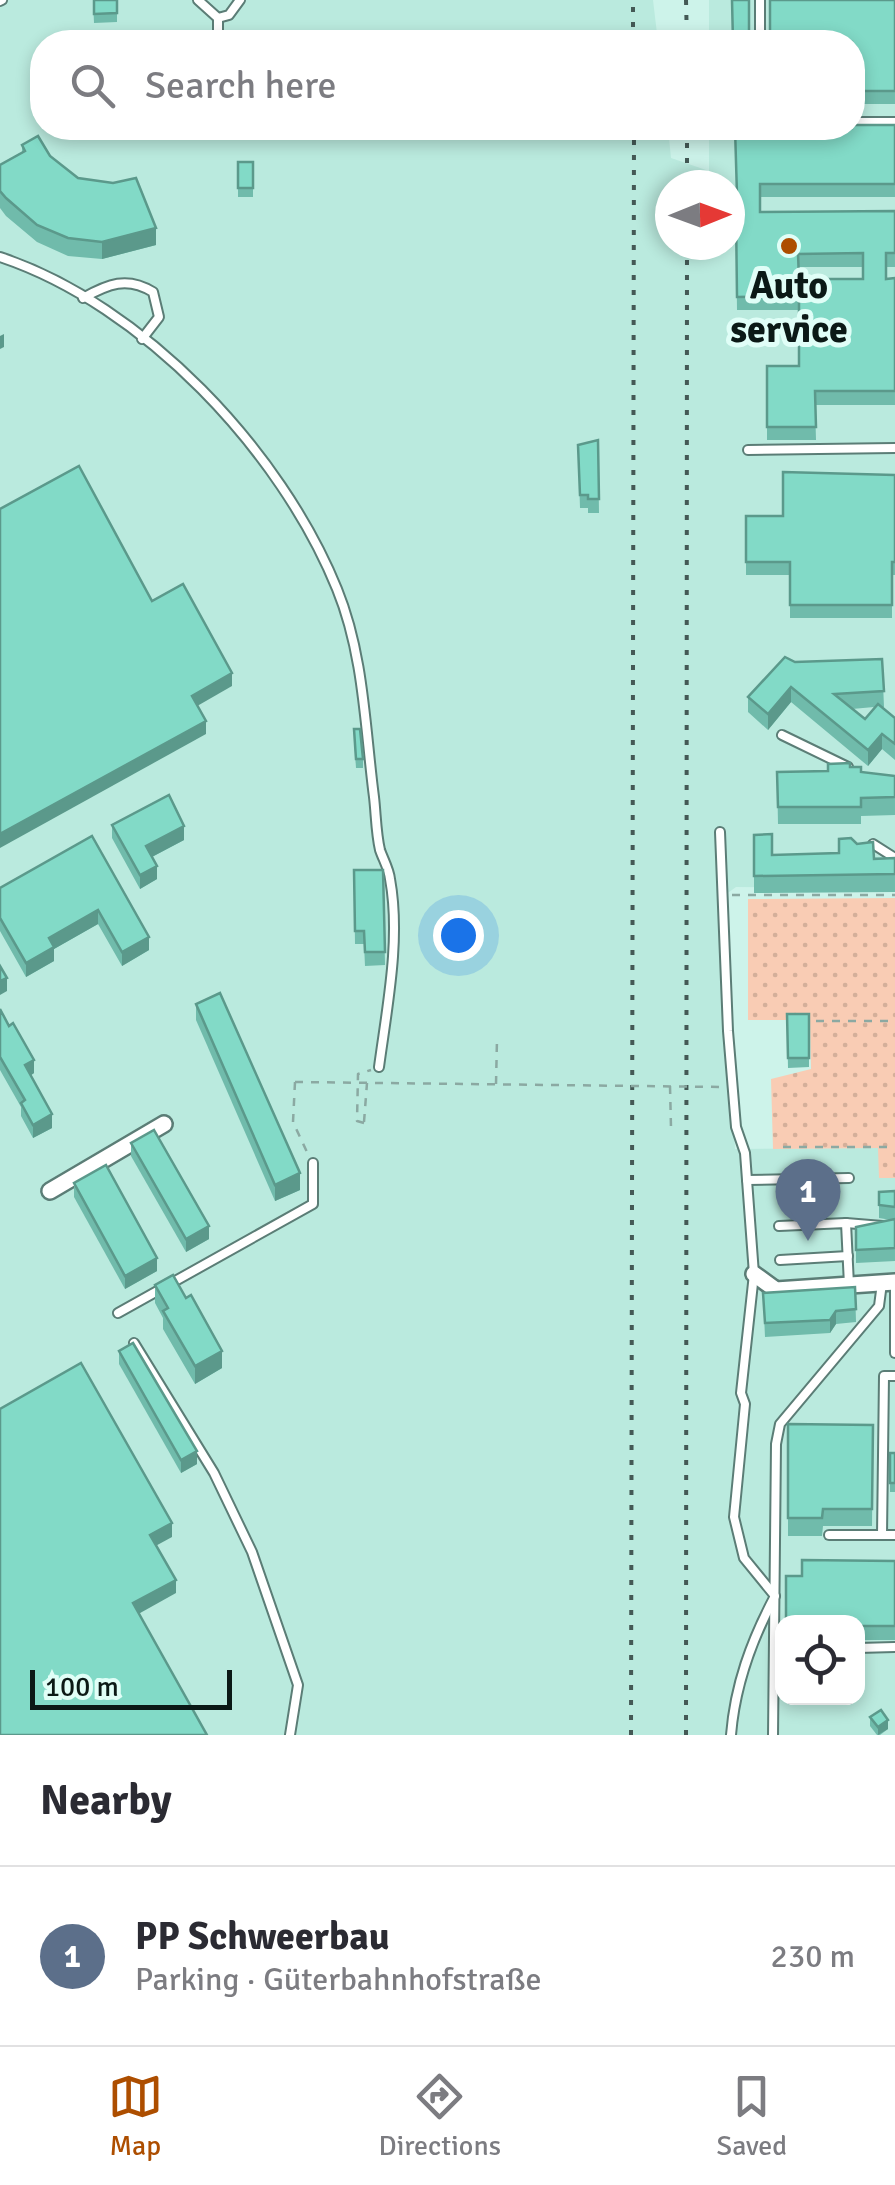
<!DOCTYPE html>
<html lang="en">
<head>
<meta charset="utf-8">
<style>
  :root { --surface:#fff; --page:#f2f2f3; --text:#2b2b33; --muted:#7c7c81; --line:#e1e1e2; --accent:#ad4e00 }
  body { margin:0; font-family:Signika,sans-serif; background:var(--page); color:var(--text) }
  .controls { position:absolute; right:30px; bottom:30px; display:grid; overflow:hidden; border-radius:20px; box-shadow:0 5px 15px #0003 }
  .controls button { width:90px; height:90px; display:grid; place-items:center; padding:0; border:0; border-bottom:2px solid var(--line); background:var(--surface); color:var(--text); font:50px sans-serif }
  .compass { position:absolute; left:655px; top:170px; width:90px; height:90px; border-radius:50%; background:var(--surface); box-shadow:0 5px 15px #0003; rotate:89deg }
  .scale { position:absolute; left:30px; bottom:25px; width:202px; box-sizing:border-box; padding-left:10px; border:5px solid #0b1916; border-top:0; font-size:28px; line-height:35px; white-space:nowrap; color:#0b1916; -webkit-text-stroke:8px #e0fef7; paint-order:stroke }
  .you { position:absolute; left:458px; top:935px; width:35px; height:35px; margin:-25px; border:8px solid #fff; border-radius:50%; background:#1a73e8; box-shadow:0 0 0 15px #1a73e833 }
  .badge { display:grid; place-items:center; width:65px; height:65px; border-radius:50%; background:var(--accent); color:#fff; font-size:32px; font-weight:700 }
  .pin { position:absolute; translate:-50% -82px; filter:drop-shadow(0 2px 5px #0008) }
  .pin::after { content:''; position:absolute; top:52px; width:35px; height:30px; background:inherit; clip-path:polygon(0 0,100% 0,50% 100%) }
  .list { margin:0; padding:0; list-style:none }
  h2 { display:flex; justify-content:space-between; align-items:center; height:130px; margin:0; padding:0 40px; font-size:42px }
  h2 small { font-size:32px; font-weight:400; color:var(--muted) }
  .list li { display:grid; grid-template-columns:65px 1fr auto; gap:30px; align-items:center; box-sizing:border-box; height:180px; padding:0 40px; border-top:2px solid var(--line) }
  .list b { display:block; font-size:38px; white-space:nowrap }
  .list p { margin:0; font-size:32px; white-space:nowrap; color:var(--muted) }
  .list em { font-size:32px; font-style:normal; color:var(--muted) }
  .icon { flex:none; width:55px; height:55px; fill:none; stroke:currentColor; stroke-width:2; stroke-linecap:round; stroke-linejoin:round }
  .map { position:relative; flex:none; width:895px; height:1735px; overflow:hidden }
  .search { position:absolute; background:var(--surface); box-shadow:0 5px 15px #0003; left:30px; right:30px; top:30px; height:110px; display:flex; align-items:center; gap:25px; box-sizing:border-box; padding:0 35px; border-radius:40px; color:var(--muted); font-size:38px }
  .sheet { height:310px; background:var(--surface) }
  nav { display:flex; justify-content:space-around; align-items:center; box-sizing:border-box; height:140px; border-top:2px solid var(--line); background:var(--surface); font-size:28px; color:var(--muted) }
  nav a { display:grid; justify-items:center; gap:5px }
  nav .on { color:var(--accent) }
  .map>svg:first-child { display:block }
  .built { fill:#baeade; fill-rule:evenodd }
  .grass { fill:url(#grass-dots) }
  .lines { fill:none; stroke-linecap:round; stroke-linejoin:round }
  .service-casing { stroke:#5b7d76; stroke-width:12 }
  .minor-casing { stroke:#5b7d76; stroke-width:20 }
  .path { stroke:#8ba9a2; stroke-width:2.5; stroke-dasharray:8 8; stroke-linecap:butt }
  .service { stroke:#fff; stroke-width:8 }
  .minor { stroke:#fff; stroke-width:15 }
  .rail { stroke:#445955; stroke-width:4; stroke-dasharray:5 10; stroke-linecap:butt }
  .path-bridge { stroke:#8ba9a2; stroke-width:2.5; stroke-dasharray:8 8; stroke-linecap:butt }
  .wall { fill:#70bbab; fill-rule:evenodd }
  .shaded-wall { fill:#5b998b }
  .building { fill:#82dac7; stroke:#5b998b; stroke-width:2.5; fill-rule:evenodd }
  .poi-dot { fill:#ad4e00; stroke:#e0fef7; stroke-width:4 }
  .labels { text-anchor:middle; stroke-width:10; stroke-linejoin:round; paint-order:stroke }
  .poi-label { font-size:38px; font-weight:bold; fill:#0b1916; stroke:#e0fef7 }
</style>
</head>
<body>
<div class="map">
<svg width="895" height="1735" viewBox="0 0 895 1735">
  <defs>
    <pattern id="grass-dots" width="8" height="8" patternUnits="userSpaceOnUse" patternTransform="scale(2.5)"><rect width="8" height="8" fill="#f9ccb4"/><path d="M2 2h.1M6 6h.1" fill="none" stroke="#d4af9a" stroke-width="1.8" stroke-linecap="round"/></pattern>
  </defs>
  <rect width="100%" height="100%" fill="#cdf3ea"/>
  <!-- built -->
  <path class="built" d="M0,0h653l5,42h-616v86h626l3,30 38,13v-43h143v-86h-143v-42h186v888l-159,-1 -11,8 10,254 144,-1 1,30h15v557h-895zM670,185h60v60h-60zM782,1622h76v76h-76z"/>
  <!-- grass -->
  <path class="grass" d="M895,898v280h-16l-1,-30 -105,1 -2,-70 40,-10 -1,-49h-62v-121z"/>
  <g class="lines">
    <defs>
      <g id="service">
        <path d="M198,0l20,18v24"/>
        <path d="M760,0v42"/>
        <path d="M0,1l2,-1"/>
        <path d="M218,18l11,-3 11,-15"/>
        <path d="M852,122h43"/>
        <path d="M0,257c144,48 281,194 337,332 27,66 28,139 37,208 2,17 2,36 6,53 3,9 9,19 10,29 11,60 -3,128 -11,188"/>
        <path d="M83,298c25,-14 44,-22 70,-6l6,25 -17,22"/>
        <path d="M748,450l147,-2"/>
        <path d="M782,735l66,32"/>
        <path d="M720,832l8,199 8,96 9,26 9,121 -13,119 4,11 -11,113 10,41 31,38c-24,45 -40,89 -44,139"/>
        <path d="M873,844l22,14"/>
        <path d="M747,1180l102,-2"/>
        <path d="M846,1223l49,4"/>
        <path d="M779,1226l67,-3 3,62"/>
        <path d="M780,1260l68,-4"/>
        <path d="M895,1283v70"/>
        <path d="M118,1313l195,-109v-41"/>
        <path d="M134,1343l80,130 38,79 46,133 -8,50"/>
        <path d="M829,1535h66"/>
        <path d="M882,1535l2,-159h11"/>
        <path d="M858,1648l37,-1"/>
        <path d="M773,1735l3,-291 4,-20 99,-118 3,-23"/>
      </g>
      <g id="minor">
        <path d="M50,1191l114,-67"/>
        <path d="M754,1274l22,16 119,-8"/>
      </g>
    </defs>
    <!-- service casing -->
    <use href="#service" class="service-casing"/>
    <!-- minor casing -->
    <use href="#minor" class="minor-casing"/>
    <!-- path -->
    <g class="path">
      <path d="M732,895h163"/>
      <path d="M816,1021h79"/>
      <path d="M295,1082l-2,40 14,30"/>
      <path d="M496,1084l1,-45"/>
      <path d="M670,1086l1,42"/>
      <path d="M364,1122l3,-39"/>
      <path d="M364,1123l-7,-2 1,-47 13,-4"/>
      <path d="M783,1147h112"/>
    </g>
    <!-- service -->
    <use href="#service" class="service"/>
    <!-- minor -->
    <use href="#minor" class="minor"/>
    <!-- rail -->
    <g class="rail">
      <path d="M686,0l1,42"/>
      <path d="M633,42v-42"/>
      <path d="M687,128v57"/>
      <path d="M631,1735l3,-1607"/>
      <path d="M686,1735l1,-1490"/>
    </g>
    <!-- path-bridge -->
    <path class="path-bridge" d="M295,1082l427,5"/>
  </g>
  <!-- wall -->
  <g class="wall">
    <path d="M93,0h24v22l-23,1z"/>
    <path d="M895,0v104h-43v-62z"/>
    <path d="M895,125v72h-135v15l135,-1v56h-9v12l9,-1v127h-80l1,35h-49v-74h32v-56h-62l-1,-83h-6v-32h6zM799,267h64v12h-64z"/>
    <path d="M22,145l28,11 106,89 -54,14 -34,-3 -31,-14 -31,-26 -6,-8v-43l22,-12z"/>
    <rect x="238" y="162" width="15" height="35"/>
    <path d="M598,440l1,73h-11v-5h-8l-2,-63z"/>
    <path d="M895,475v100h-3v43h-102v-43h-44v-59h37z"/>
    <path d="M882,659l2,48h-2l13,11v42l-13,-11 -14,17 -77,-64 -23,28 -20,-18v-15l47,-35zM874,707l-9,12 -13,-10z"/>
    <path d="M354,738l9,21v9h-7z"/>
    <path d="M850,767l11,5 34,4v39l-34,1v8h-83l-1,-52 51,-1z"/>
    <path d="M112,825l72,15 -32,17 5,22 -17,10 -28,-51z"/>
    <path d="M754,835l18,20 123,3v34l-141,1z"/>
    <path d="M92,836l57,114 -27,16 -24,-42 -44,25v12l-28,16 -26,-46v-43z"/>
    <path d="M354,870h29l2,95 -20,1 -1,-22h-9z"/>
    <path d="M196,1004l104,186 -25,11 -79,-181z"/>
    <path d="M0,1009l34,64 -4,3 22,52 -19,10 -12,-22v-9l-21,-37z"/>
    <path d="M787,1014h22v53l-21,1z"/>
    <path d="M131,1143l78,96 -23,13 -55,-96z"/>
    <path d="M74,1183l83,88 -32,18 -51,-92z"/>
    <path d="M895,1191v70l-39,2v-36l35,-7 -12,-2v-26z"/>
    <path d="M155,1285l67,83 -27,16 -32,-55v-11l-8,-15z"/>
    <path d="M855,1287l1,35 -20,2 -6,9 -65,4 -2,-44z"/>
    <path d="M119,1351l78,113 -16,9 -62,-109z"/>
    <path d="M788,1424l85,1 -1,101h-49l-1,10h-34z"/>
    <rect x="890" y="1453" width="5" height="39"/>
    <path d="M895,1561v79h-37v-18l-56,-46z"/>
    <path d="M870,1717l18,12 -8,6h-3l-7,-9z"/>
  </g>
  <!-- shaded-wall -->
  <g class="shaded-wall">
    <path d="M156,228v17l-54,14v-17z"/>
    <path d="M4,334v13l-4,2v-13z"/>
    <path d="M232,673v13l-40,23v-13z"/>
    <path d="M791,687v15l-23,28v-16z"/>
    <path d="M206,721v13l-206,114v-14z"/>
    <path d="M882,734v15l-14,17v-16z"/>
    <path d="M184,826v14l-38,20v-14z"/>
    <path d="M157,866v13l-17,10v-14z"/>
    <path d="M98,910v14l-44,25v12l-28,16v-14l23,-25z"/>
    <path d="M149,937v13l-27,16v-14z"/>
    <path d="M7,978v13l-7,4v-14z"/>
    <path d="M34,1060v13l-9,6v-14z"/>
    <path d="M52,1114v14l-19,10v-13z"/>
    <path d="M300,1173v17l-25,11v-16z"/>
    <path d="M209,1226v13l-23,13v-13z"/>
    <path d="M157,1258v13l-32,18v-13z"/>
    <path d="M836,1311v13l-6,9v-13z"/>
    <path d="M222,1351v17l-27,16v-18z"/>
    <path d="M197,1451v13l-16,9v-13z"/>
    <path d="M172,1523v14l-22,12v-14z"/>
    <path d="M176,1580v13l-43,24v-14z"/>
    <path d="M888,1720v9l-10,6v-8z"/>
  </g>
  <!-- building -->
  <g class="building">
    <path d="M94,0h23v13l-23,1z"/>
    <path d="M732,0h17v42h-16z"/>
    <path d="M770,0h125v91h-43v-49h-82z"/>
    <path d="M852,125h43v59h-135v28l135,-1v42h-9v26l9,-1v113h-80l1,36h-49v-61h32v-70l-62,1 -1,-83h-6v-19h7l-2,-67h117zM863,253v26h-64l-1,-25z"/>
    <path d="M38,136l12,20 28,22 35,5 23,-5 20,50 -54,14 -34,-4 -31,-13 -31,-27 -6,-7v-26l25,-14 -3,-6z"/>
    <rect x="238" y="162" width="15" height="26"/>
    <path d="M598,440l1,59h-11v-4h-8l-2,-50z"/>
    <path d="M79,466l73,135 31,-17 49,89 -40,23 14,25 -206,113v-325z"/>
    <path d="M783,472l112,3v87h-3v43h-102v-43h-44v-46h37z"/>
    <path d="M785,657l10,5 87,-3 2,32 -50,3 31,25 13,-15 17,14v26l-13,-10 -14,16 -77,-63 -23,27 -20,-17z"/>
    <path d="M354,729h6l3,30h-7z"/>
    <path d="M850,763v4h11v5l34,4v21l-34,1v9h-83l-1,-35 51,-1v-7z"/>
    <path d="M169,795l15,31 -38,20 11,20 -17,9 -28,-50z"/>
    <path d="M772,834v21l67,-2v-14l12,-1 6,6 16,-2 1,17 21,-1v16l-141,2v-41z"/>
    <path d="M92,836l57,101 -27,15 -24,-42 -49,28 5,9 -28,16 -26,-45v-30z"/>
    <path d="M354,870h29l2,82h-20l-1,-21h-9z"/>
    <path d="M0,966l7,12 -7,3z"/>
    <path d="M220,993l80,180 -25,12 -79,-181z"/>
    <path d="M0,1009l9,17 4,-3 21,37 -9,5 27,49 -19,11 -12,-22 4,-3 -25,-43z"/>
    <path d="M787,1014h22v44h-21z"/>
    <path d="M154,1130l55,96 -23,13 -55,-96z"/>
    <path d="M106,1165l51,93 -32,18 -51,-93z"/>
    <path d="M895,1191v16l-16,-2v-13z"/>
    <path d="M895,1219v29l-39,2v-23z"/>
    <path d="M173,1275l13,23 5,-3 31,56 -27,15 -32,-55 5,-3 -13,-23z"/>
    <path d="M855,1287l1,22 -20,2 -6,9 -65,3 -2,-30z"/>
    <path d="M133,1343l64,108 -16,9 -62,-109z"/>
    <path d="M81,1363l91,160 -22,12 26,45 -43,23 74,132h-207v-326z"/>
    <path d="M788,1424l85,1 -1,84h-49l-1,9h-34z"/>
    <rect x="890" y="1453" width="5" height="30"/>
    <path d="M802,1560l93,1v65h-37v-4h-72v-46h16z"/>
    <path d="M881,1710l7,10 -10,7 -8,-10z"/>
  </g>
  <!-- markers -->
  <circle class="poi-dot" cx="789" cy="246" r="10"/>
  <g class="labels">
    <!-- poi labels -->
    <g class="poi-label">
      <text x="789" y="298">Auto<tspan x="789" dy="44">service</tspan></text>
    </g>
  </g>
</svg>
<div class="controls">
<button><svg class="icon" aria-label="locate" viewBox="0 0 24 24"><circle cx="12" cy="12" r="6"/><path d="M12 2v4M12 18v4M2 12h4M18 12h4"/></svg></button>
</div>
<svg class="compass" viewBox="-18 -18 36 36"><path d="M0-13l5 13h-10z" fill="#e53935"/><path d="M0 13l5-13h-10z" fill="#7c7c81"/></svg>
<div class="scale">100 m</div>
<div class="you"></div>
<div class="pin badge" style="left:808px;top:1241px;background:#5c6f8a">1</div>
<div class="search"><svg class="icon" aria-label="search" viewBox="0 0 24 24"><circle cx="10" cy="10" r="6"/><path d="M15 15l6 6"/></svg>Search here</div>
</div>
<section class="sheet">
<h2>Nearby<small></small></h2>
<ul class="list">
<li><span class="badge" style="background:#5c6f8a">1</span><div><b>PP Schweerbau</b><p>Parking · Güterbahnhofstraße</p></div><em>230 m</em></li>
</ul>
</section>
<nav>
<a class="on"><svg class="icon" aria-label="map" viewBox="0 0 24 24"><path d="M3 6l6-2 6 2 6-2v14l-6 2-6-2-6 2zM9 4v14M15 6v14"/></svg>Map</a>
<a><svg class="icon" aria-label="directions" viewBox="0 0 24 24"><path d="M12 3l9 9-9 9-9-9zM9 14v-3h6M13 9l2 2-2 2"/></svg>Directions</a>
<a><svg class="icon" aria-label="saved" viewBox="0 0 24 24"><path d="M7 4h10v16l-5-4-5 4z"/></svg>Saved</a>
</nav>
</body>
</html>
